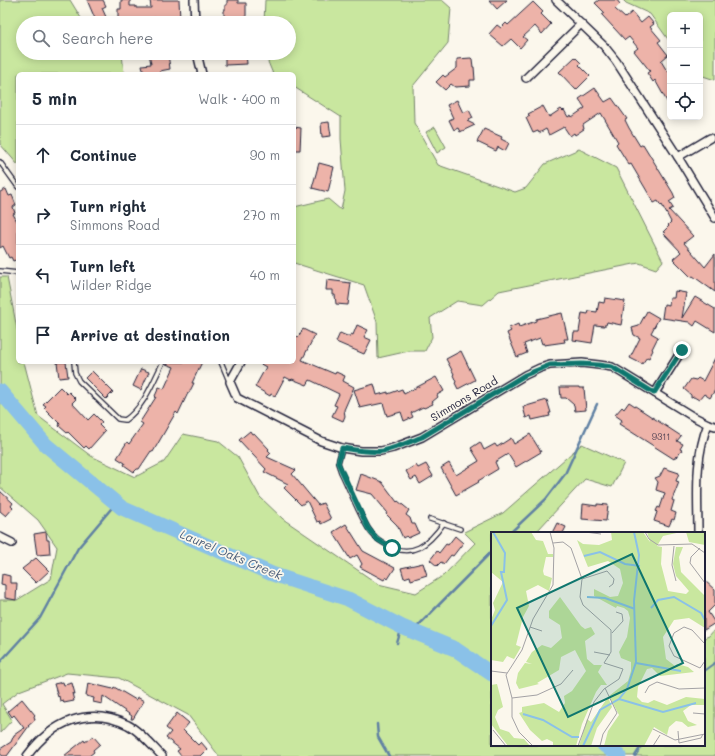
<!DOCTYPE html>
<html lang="en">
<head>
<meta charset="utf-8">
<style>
  :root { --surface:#fff; --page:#f2f2f3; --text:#1f2937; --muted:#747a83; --line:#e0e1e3 }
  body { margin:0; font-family:Mali,sans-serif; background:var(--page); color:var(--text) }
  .controls { position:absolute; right:12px; top:12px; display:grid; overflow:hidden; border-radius:6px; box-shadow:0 2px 10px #0003 }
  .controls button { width:36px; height:36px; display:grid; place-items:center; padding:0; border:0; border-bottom:1px solid var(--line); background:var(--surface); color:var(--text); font:20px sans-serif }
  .stop { position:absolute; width:12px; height:12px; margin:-9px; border:3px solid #0f766e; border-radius:50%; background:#fff }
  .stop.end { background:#0f766e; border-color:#fff; box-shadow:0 1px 4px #0008 }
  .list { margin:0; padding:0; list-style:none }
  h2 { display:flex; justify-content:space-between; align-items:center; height:52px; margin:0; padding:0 16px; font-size:17px }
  h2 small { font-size:13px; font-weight:400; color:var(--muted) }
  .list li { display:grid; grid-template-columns:26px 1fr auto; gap:12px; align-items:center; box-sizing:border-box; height:60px; padding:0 16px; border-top:1px solid var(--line) }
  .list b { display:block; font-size:15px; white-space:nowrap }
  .list p { margin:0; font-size:13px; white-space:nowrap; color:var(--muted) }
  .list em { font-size:13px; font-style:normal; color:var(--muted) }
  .icon { flex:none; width:22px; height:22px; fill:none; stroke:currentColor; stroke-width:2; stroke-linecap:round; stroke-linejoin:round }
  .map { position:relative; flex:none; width:715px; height:756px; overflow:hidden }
  .search { position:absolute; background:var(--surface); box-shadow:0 2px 10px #0003; left:16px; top:16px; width:280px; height:44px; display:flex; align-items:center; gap:10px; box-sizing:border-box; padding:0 14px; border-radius:22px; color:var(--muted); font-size:15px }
  .panel { position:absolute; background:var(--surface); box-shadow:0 2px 10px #0003; left:16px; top:72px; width:280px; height:292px; border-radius:6px }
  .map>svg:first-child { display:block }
  .green { fill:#c9e79f; stroke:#76846d }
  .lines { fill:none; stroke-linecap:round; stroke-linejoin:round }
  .stream { stroke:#6081a3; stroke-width:2.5 }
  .river { stroke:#8ac1e8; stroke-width:15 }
  .building { fill:#edb3a9; stroke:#22223b }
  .service-casing { stroke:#22223b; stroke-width:6 }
  .minor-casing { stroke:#22223b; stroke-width:10 }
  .service { stroke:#fbf7ec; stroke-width:3.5 }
  .minor { stroke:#fbf7ec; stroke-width:7 }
  .route { stroke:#0f766e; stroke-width:5 }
  .labels { text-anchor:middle; stroke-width:3.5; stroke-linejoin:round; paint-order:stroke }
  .number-label { font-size:9px; fill:#554656 }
  .street-label { font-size:11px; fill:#22223b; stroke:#fbf7ec }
  .water-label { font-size:12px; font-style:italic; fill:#465a78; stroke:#fbf7ec }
  .inset-river { fill:none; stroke:#8ac1e8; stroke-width:2 }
  .inset-road { fill:none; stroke:#a4a2a5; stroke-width:1 }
  .view { fill:#0f766e; fill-opacity:0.15; stroke:#0f766e; stroke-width:2 }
  .inset-edge { fill:none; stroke:#22223b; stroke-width:2 }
</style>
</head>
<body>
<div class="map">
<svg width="715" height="756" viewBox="0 0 715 756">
  <rect width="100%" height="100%" fill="#fbf7ec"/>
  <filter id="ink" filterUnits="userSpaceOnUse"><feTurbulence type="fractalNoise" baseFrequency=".025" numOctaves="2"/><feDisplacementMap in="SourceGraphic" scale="8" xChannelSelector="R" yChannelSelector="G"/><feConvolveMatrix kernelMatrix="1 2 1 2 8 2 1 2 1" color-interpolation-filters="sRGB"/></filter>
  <g filter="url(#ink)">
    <!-- green -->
    <g class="green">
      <path d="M0,0h70l11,18 12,5h-70v30h99l2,21h-106v91l-18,-21z"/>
      <path d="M265,0h177l9,8 -3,35 -35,43 1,37 24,42 77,27 11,-4 19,-24 34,-15 37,19 47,93 -7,8 -17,-6 -140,28 -16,14 -26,-4 -27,17 2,19 -7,14h-16l-31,7 -1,-36 -13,-37 -70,-22v-56l34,-8 13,11 4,-19 -4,-52v-22l-47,-30v-13h-21l-7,-17v-4h23v-30h-25z"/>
      <path d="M623,0h92v80l-15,-5v-60h-30v27l-20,-28 -24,-11z"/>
      <path d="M435,127l11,20 -9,6 -11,-21z"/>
      <path d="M0,277h7l11,57v28h6l14,54 53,40 44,21 29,-15 19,-28 35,7 20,16 22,40 23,22 95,65 38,9 28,-18 31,-32 -11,-11 39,-19 79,-69 42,19 -12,24 -27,-8 -47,51 -1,3h-45v212h212v-107l5,-2 6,-7v127h-496l-31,-41 -69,-37 -52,-5 -48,18 -17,13 10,16 -12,13v-133h17l34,-21 6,-32 -19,-27 -38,-33z"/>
    </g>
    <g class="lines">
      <!-- stream -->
      <g class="stream">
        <path d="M510,533l36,-34 19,-25 32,-70"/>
        <path d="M413,631l79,-80"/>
        <path d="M397,643l5,-16"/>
        <path d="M0,662l40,-44 38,-70 38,-45"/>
        <path d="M704,671l11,-8"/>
        <path d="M377,724l1,13 11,19"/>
        <path d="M635,756l7,-11"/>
      </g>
      <!-- river -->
      <g class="river">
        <path d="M0,391l46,54 76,63 150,66 76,25 54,28 53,22 37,25"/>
        <path d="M604,745l15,11"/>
      </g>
    </g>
    <!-- building -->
    <g class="building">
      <path d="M87,0h16l3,6 -4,2 4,9 -10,4z"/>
      <path d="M121,0h9v6h6v2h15l-1,-8h29l1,19h-20v-2l-13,1v5h-29v-14h3z"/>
      <path d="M227,0h11v3h8v20h-22v-13h1v-5h2z"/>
      <path d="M489,0h18l-10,9z"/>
      <path d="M599,0h18l3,4 -5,5 10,9 7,-6 9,11 7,-6 6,7 -4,3 11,13 -3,2 10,13 -7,6 6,10 3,-1v37l-15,-27 -2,2 -6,-9 3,-2 -16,-20 4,-3 -9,-11 -4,3 -23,-25 3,-2 -10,-10z"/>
      <path d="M533,2l10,10 -2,2 10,10 -9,10 -7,-8 -12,11 4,3 -7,8 -9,-9 -8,7 -14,-12 8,-9 4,3 5,-5 2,2z"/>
      <path d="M149,53h19l2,16 -10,2 1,3h-17l-2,-9 9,-1z"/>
      <path d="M225,53h21l1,11 -22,1z"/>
      <path d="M575,57l6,6 -2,2 11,11 -14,14 -17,-18z"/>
      <path d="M471,58l1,1 1,8h1l1,13h-5v6l-15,1 -4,-3 -6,6 -9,-8 7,-7 2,2 12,-9v-9z"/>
      <path d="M595,88l10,14 7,-4 15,21 -2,1 4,8 11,18 3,-2 30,49 2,5 -6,4 4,6 -4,2 24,26 -9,7 21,24 10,-13v38l-22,-16 -2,1 -18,-18 8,-7 -17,-18 1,-1 -2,-1 6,-6 -1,-1 3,-3 -9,-17 -1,1 -3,-5 -4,2 -23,-39 -2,1 -13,-21 2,-2 -17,-29 -18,12 1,4 -9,6 -1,-2 -4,3 -6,-9 -15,8 -3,-6 -7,4 -1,-2 -5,2 -7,-15 4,-2 -2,-2 15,-8 6,11 12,-8 2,2 1,-1 4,7 3,-2 1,2 13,-9 -6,-9z"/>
      <path d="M457,100l6,13 6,-3 4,8 -6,3 8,4 -15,7 -2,-4 -4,2 -5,-10 4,-2 -6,-13z"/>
      <path d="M329,122l2,14 -9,1 -1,-14z"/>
      <path d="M294,127l7,1 -1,22h-6z"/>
      <path d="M484,129l18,8 -1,2 8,4 -4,8 -7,-4 -2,4 -19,-9z"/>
      <path d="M319,163l15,4 -6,25 -16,-4z"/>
      <path d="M6,189l3,7 3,-1 4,10 -3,2 2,6 -2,1 5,9v36l-5,2 -2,-4 -2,1 -6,-12 -3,2v-56z"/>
      <path d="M327,280l24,3 -3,22 -12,-1 -1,-9h-2v-5h-7z"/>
      <path d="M675,291l11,2 -4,25 13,-21 20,12v23l-18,-11 -3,5 -5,-4 -27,-4 2,-14 5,1 1,-7h4z"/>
      <path d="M605,298l20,3 -4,24 -14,-3 -1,3h-2v1l-9,-1 -3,18 -19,-3 1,-8h5l3,-19 6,1 1,-3 8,1 2,-10 5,1z"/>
      <path d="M647,311l12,7 -8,15 7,4 -6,12 1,1 -4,8 -2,-1 -5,7 -12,-6 10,-20 -6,-3 -2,-7 7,-2z"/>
      <path d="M562,313l6,26h-4l1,3 -21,3v-2l-2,1 -2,-6 -16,6 3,9 -10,4 -10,-24 4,-2 -2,-3 9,-4 1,3 17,-6v-2z"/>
      <path d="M357,325l11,5 -4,7 7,3 -7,14 -28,-12 4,-9 7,3h3l1,-2 2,1z"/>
      <path d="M303,329l12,6 -13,25 33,14 1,-2 9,4 -2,5 11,6 -10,23 1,6 -2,5 -11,-5 5,-10 -3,-1 5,-11 -29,-14 -3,5 -15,-6 -1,1 -6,-3 -10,19 -4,-2 -1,2 -15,-9 11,-20 -9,-5h37v-23l2,-3 2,1z"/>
      <path d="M461,351l14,29 -17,9 -3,-6 1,-1 -3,-7 1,-1 -8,-15z"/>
      <path d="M715,358v32l-5,8 -6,-4 -5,6 -5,-3 -3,1v-3l-7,-6 7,-10 5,1 2,-2 5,3z"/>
      <path d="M57,362h9l2,15 -9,1z"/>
      <path d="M166,362h36l-10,21h2l-5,10h-1l-10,21 -2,-2 -23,40 -2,-1 -12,18h-2l-3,3 -10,-7 1,-2 -8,-5 10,-16 2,2 14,-20 -3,-2 16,-25 -1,-1 4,-9 5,2 10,-22 -8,-3z"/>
      <path d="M141,369l8,3 -8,18 -8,-4z"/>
      <path d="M92,371l21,21 -7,7 -21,-21z"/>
      <path d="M436,377l8,14 -7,4 1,2 -6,5 1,2 -9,4 -1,-1 -12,6 2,4 -9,4 -3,-9 -14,4 -4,-13 -23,5 -6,-18 20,-6 3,11 11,-3v2l14,-5 2,5z"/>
      <path d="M60,387l7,7 2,-2 7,7 -4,4 16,17 6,-6 8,8 -3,3 6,6 -16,18 -3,-3 -2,2 -16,-16 -1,1 -8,-7 1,-2 -16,-16 2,-2 -3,-2z"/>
      <path d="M560,387h19v1h5l2,22 -11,1 -1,-6 -8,-7h-5z"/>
      <path d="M547,400l4,13h-2l1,3 -18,4 -1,-4 -5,2 -3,-11z"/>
      <path d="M629,402l52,34 -4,5 6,3 -3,5 2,1 -5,7 -1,-1 -2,3 -55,-35 3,-4 -7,-5 7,-8 2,2z"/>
      <path d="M250,431l2,3 2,-1 15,16 -1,1 3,3 -4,4 29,13 -4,4 26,31 5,-2 8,16 -10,5 -1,-3 -3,1 -10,-21 -6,4 -17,-17 4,-4 -24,-12 2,-3 -27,-29z"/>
      <path d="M530,434l11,18 -25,15 -8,-13 -13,8 3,7 -20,12 1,1 -23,13 -15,-27 8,-5 7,12 23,-14 -8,-13 9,-6 4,8 11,-6 2,3 14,-9 3,6z"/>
      <path d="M426,464l7,12 -13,8 -4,-7 -5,3 -5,-9 10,-6 2,3z"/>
      <path d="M664,468l15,5 -3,8 3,1 -7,18 2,1 -3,10 5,2 -2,7 -2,-1 -3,7 -15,-5 3,-9 -1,-1 2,-4 2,1 5,-15 -9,-3 2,-8 -3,-4 5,-2z"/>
      <path d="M361,474l21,8 15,20 1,-1 11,9 -3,5 4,3 2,6h3l4,9 -11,5 -2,-2 -3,2 -6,-13 -11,-11 1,-2 -15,-18 -16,-4z"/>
      <path d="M0,491l13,12 -2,3 2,2 -7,8 -6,-5z"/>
      <path d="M583,504l14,2v-2l11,1 -2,16 -24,-2z"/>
      <path d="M557,523l9,4 -3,6h-11z"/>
      <path d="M346,524l17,27 32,17 -7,11 -2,-2 -2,3 -24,-13 2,-3 -5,-9 -7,4 -17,-27z"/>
      <path d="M46,532l1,8h2l1,14 -13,1 -3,-21z"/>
      <path d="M455,536l8,7 -10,13 -2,-1 -7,9 -3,-2 -4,4 -7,-6 7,-9 2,2 7,-9 2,1z"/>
      <path d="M36,558l13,13 -13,12 -14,-14z"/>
      <path d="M423,563l4,12 -16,5 -1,-4 -6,2 -3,-10z"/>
      <path d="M2,574l8,2v7h7l-1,17 -11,-2v-13l-4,-1z"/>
      <path d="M704,580l11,10v15l-7,7 7,11 -11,7z"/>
      <path d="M63,682l1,3 8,-2 3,11 -3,-1 2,8 -10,2 -1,-3 -3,1 -1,-5 -1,1 -4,-13z"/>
      <path d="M88,683l25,6 1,-2 22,13 1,-3 7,4 -11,18h-2l1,-3 -29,-20 -1,8 -9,-2 1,-4 -8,-2z"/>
      <path d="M22,699l13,16 -1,1 1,4 -7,6h1l-22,30h-4l-3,-2v-5l11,-7 3,-7 10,-7 -10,-13 -2,2 -4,-6z"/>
      <path d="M177,713l12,10 -6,7 15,15 3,-3 6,7 -7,7h-19l-4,-5 3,-2 -14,-11 5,-6 -5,-4z"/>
      <path d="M93,736l7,8 -7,6 1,2 -5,4h-25l20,-16 1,2z"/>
    </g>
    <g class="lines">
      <defs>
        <g id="service">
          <path d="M0,162l18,25"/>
          <path d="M0,271l18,2"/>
          <path d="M74,362l1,11 4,8 39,38 7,1c19,-13 28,-38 38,-58"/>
          <path d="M221,362l8,19"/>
          <path d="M342,448l-4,15 3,9c9,18 16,38 27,56 4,7 10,12 17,16 27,16 44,0 59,-21"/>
          <path d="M430,519l30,10"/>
        </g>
        <g id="minor">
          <path d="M194,0l1,23"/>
          <path d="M556,0l48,46 12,15 62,96 37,61"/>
          <path d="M197,53l5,21"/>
          <path d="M526,78l55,-54"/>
          <path d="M678,157l32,-19"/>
          <path d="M241,362l-11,20 7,16 84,43 21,7 19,3h20l12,-3 29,-11 103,-62 15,-7 10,-3 32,-2 17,2 13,2 10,6 70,43 16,8 7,2"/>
          <path d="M655,393l27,-43"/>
          <path d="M698,533c0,-36 -4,-74 10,-109"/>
          <path d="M0,537l12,6"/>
          <path d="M27,756c25,-34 61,-51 101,-31 13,7 24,21 34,31"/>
        </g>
      </defs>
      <!-- service casing -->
      <use href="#service" class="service-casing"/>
      <!-- minor casing -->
      <use href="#minor" class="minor-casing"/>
      <!-- service -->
      <use href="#service" class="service"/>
      <!-- minor -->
      <use href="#minor" class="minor"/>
    </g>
  </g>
  <g class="lines" filter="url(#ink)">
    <!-- route -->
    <path class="route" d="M392,548l-15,-9 -9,-11 -30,-65 4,-15c13,2 28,5 41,3 13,-3 26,-9 39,-14l103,-62 25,-10 32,-1 16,1 14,2 42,26 28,-43"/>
  </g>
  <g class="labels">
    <!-- number labels -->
    <g class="number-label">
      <text x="661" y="440">9311</text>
    </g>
    <!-- street labels -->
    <g class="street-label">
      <text transform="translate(464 399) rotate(-31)" y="4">Simmons Road</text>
    </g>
    <!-- water labels -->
    <g class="water-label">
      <text transform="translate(231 555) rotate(23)" y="4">Laurel Oaks Creek</text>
    </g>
  </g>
  <!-- overview -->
  <g transform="translate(491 532)">
    <rect width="214" height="214" fill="#fbf7ec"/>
    <path d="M0,0h40l5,8 7,1 5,13h5v3h-7l-3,14 1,4 8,3 -3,13 -11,-6 -12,6 3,15 -6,11 -7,28 5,2 -7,12 -7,-3 -4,6 -12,-2v-40l4,-10 -2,-7 10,-21 -12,-10zM120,0h32l7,10 -3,-10h34l-18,4 -6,10 5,1 -1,17 7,27 18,3 3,-3 -13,-15 -3,-12 3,-17h7l-4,10 2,15 24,24v32l-16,-10 -15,2 -11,17 3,22 9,7 2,-2 11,3 6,5 -34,4 -8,-8 -5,1 -9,18 -1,10 5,5 6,1 6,-3 13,5 19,-8 19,2v6h-14l-8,6 5,10 9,4 -9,2 -6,-5 -6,-1 -7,6 -2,8 -13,-8 -10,19h-40l4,-15 11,-16 -10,-19 19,-15 3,-10v-9l-10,-4 -2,-6 8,-15 3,-19 -2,-7 -4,-3 -7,-2 -1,2 -22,-12v-7l16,8 8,-1 5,-13 -3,-14 -12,-8 -20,6 -11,-27 6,4 16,1 13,-5zM195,0h19v13l-16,-3zM69,65l21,29 4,3 6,-2 4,7 -10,7 2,18 7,6h8l-4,7 9,13h-6l-5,7 -14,32 -6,22h-23v-4l-6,-3 -5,2 -12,-11 -11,-17 3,-1v-5l22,-4 15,9 6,-9 -1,-7 8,-5 14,-20 -11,-21 -14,7 -2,13 -22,13 2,1 -20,5 -3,-6 2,-10 7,-10 7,1 -6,-2 6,-10 10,-7 9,3 11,-10 -2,-13 -11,-7v-7zM6,152l6,23 -5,3 -3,7 5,12 9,3 5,6 10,1 6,7h-22l-17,-22v-39zM117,165l4,10 -15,21 -6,18h-12l8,-27 4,3z" fill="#c9e79f"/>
    <path class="inset-river" d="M93,24l16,-4 25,12 15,2M96,65l18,1 30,11M160,76l7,-8 16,-3 27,16 4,7M0,94l16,-26 -6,-28h3l1,-19 -12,-21M145,131l45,8M128,167l44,13 33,-9M32,182l20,6 29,17h7M92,214l17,-36 19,-11 8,-10 9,-27 -2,-61 5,-46 -5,-23"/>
    <path class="inset-road" d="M94,0l16,2M154,0l4,7 9,6 34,-1 13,9M62,11l10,-1 8,6 11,31 -2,18 3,8 28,25v22l-7,11 19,6 -4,10 -15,10 -10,13 -16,44M183,14l-2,19 4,16M209,16l-9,9 -1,6 15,20M91,47l25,-8 7,8 -1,5 -4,3M39,95l12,4M121,101l11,-12 -1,-7 -6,-2M214,112l-13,-14 -8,-3 -10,6 -5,13 5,10 26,12 5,-7M103,120l16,3M0,139l16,2M154,161l4,-7 8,-4 22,7 26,-1M21,166l25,-3 24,-11 12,-14M202,181l12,1M162,197l22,11 30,-6M2,198l13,16M187,199l1,12 22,-5 2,-4M42,214l-14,-14 -7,-15v-19l-6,-23 16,-25 11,-31 20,-34 1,-37 -4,-16M109,214l3,-12 14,-21 -12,-25M162,214l7,-11"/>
    <path class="view" d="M141,22l51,109 -115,54 -51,-109z"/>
    <rect width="214" height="214" class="inset-edge"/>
  </g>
</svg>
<div class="controls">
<button>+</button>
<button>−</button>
<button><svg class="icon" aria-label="locate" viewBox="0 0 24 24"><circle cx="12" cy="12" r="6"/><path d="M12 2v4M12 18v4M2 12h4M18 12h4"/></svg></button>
</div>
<div class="stop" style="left:392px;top:548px"></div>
<div class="stop end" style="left:682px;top:350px"></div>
<div class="search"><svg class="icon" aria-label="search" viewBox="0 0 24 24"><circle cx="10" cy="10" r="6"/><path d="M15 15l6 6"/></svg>Search here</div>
<section class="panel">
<h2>5 min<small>Walk · 400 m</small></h2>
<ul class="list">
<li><svg class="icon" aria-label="ahead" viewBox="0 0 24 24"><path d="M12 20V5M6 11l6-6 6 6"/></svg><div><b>Continue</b></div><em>90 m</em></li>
<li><svg class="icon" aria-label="right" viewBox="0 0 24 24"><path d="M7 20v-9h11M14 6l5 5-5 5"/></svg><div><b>Turn right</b><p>Simmons Road</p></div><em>270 m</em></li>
<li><svg class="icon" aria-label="left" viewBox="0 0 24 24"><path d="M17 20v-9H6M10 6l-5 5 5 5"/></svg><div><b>Turn left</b><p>Wilder Ridge</p></div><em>40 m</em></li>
<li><svg class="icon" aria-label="arrive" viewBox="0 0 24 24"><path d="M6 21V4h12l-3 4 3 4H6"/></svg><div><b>Arrive at destination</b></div></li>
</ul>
</section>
</div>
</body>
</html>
